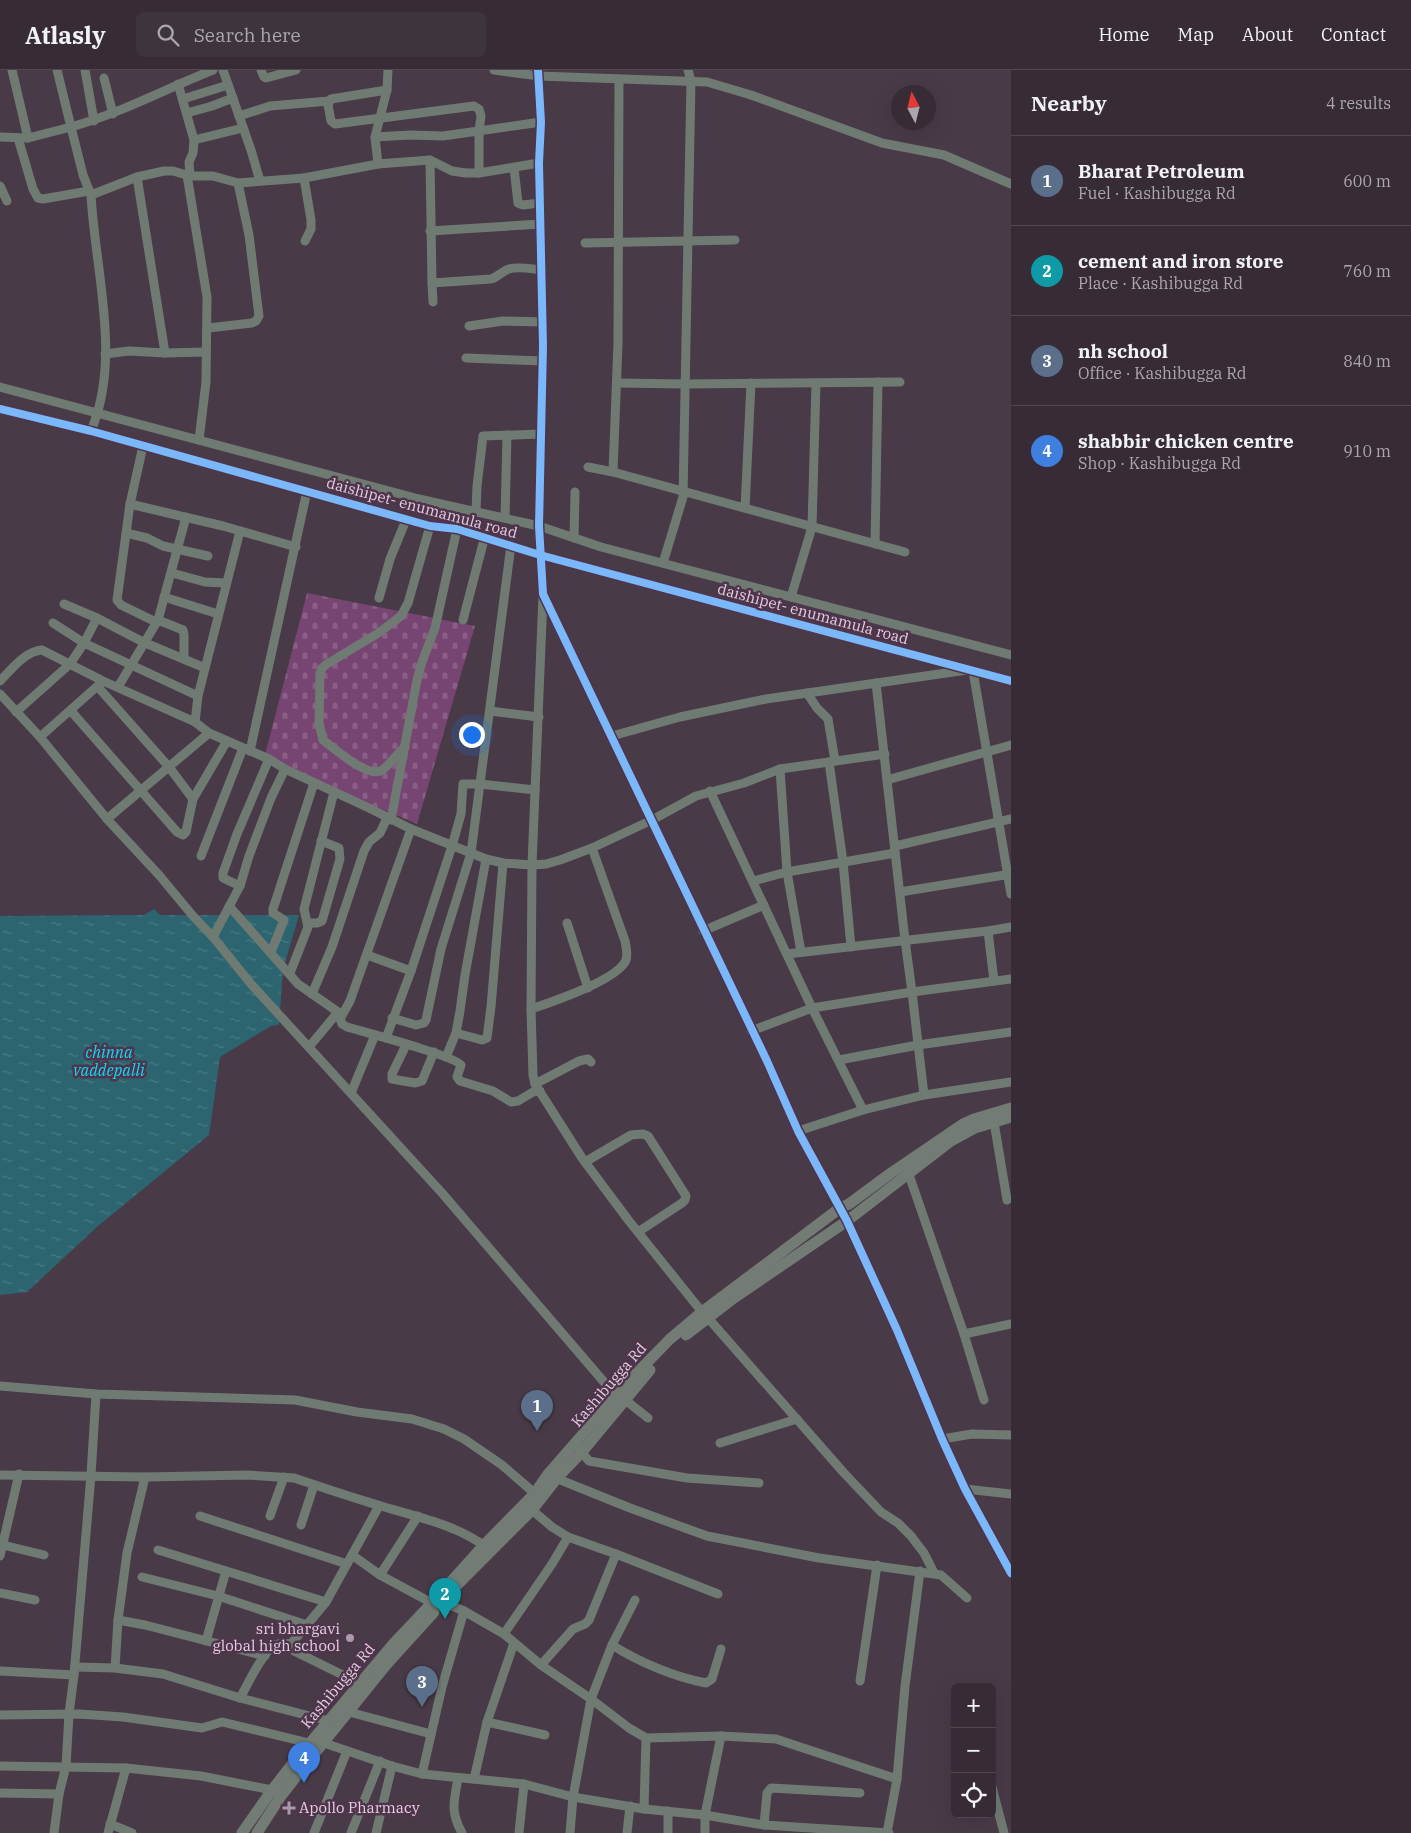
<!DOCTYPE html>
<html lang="en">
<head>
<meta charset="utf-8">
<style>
  :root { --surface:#372c35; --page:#3e343d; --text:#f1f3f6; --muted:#aaa7ad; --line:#514850; --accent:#ea580c }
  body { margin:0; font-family:"IBM Plex Serif",serif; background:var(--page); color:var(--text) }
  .controls { position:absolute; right:15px; bottom:15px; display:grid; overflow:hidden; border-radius:8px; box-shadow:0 5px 20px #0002 }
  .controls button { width:45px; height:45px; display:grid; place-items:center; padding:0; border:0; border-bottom:1px solid var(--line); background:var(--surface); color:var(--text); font:25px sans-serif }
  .compass { position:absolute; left:891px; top:15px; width:45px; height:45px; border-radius:50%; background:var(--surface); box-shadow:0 5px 20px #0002; rotate:353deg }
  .you { position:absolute; left:471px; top:664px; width:18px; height:18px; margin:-12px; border:4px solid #fff; border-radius:50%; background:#1a73e8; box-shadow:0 0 0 8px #1a73e833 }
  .badge { display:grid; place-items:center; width:32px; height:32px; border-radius:50%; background:var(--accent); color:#fff; font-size:16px; font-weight:700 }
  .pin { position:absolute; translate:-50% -41px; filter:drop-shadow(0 1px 2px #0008) }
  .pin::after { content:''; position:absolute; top:26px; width:18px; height:15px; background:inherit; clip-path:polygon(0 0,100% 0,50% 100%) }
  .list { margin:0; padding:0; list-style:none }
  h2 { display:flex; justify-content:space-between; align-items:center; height:65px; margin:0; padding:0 20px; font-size:21px }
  h2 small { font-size:16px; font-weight:400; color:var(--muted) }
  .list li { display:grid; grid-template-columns:32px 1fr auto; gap:15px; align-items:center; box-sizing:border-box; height:90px; padding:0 20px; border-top:1px solid var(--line) }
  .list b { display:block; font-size:19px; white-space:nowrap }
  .list p { margin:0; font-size:16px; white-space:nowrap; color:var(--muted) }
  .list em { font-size:16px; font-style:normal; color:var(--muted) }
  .icon { flex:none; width:28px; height:28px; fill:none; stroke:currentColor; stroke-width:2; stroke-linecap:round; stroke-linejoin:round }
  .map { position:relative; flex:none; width:1011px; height:1763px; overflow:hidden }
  header { display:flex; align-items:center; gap:30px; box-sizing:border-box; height:70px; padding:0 25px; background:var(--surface); border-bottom:1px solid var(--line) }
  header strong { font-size:24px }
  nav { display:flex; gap:28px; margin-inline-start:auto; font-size:18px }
  .search { width:350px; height:45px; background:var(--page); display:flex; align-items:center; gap:12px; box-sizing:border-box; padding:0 18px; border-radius:8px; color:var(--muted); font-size:19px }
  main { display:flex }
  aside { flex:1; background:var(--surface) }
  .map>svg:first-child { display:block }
  .cemetery { fill:url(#cemetery-stones) }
  .water { fill:url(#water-ripples) }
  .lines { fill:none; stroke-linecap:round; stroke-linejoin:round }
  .minor { stroke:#6f7b72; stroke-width:9 }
  .tertiary { stroke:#6f7b72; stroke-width:10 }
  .secondary { stroke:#727c75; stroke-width:11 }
  .cycleway-casing { stroke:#4f344c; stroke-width:11 }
  .cycleway { stroke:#7ab7fb; stroke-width:8 }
  .poi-dot { fill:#ab9ba9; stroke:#4f344c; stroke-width:2 }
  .labels { text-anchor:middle; stroke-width:5; stroke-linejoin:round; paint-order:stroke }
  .street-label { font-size:15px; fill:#e0cfde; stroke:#4f344c }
  .poi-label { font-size:15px; fill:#e0cfde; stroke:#4f344c; text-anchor:end }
  .water-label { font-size:16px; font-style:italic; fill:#09dcf7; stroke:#4f344c }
</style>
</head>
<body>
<header>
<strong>Atlasly</strong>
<div class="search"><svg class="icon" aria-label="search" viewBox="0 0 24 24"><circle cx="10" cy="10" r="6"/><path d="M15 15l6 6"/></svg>Search here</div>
<nav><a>Home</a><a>Map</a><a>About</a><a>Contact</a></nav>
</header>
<main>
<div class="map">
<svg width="1011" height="1763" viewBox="0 0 1011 1763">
  <defs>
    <pattern id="cemetery-stones" width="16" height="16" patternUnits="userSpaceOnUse" patternTransform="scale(1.25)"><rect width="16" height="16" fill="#764571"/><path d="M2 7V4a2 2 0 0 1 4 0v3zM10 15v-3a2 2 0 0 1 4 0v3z" fill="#895f85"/></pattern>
    <pattern id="water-ripples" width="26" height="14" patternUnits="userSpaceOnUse" patternTransform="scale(1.25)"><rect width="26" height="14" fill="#2c6570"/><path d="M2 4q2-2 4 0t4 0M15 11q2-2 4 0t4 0" fill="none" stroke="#4a7a84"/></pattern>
  </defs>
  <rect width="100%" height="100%" fill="#493a47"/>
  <!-- cemetery -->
  <path class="cemetery" d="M307,523l168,33 -58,198 -153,-65z"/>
  <!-- water -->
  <path class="water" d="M154,839l6,6h139l-16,55 -4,55 -8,1 -51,31 -11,78 -111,91 -71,66 -27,3v-379l144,-1z"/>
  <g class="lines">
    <!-- minor -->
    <g class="minor">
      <path d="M12,0l16,68"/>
      <path d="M85,0l9,51"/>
      <path d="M213,0c-48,19 -92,43 -142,57l12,48 8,20 46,-18 27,-6h9l17,5h23l25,7 66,-5 74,-14 52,-4 22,11 14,2h13l60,-10"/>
      <path d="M223,0l28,80 9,31"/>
      <path d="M261,0l3,7 2,1 30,-8"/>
      <path d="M494,0l45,6 168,6 44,13 131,48 62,12 67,29"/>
      <path d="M538,0l3,52 -2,41 4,183 -4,180 4,68 224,467 31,70 49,90 50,109 45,109 23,50 46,84"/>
      <path d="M104,8l9,36"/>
      <path d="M178,14l16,56 -1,13 -4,9 1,14"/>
      <path d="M387,20l-56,9 -3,6 3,16 4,3 139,-18 5,3 2,7 -2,15v42"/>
      <path d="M183,29l45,-14"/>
      <path d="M187,43l25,-7 21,-8"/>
      <path d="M239,46l31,-10 59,-5"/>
      <path d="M0,67l28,1 43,-11 -14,-57"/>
      <path d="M375,67l35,-2 33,1 98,-14"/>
      <path d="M18,68l15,51 5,9 5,1 46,-8"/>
      <path d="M194,70l49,-12"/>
      <path d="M430,90l2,123 1,19"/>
      <path d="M378,94l-3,-27 12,-47 1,-20"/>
      <path d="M514,98l4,35 5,2 17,-2"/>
      <path d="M187,105l20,122 -1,85 -7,58"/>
      <path d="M304,108l7,42v9l-6,12"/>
      <path d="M0,116l7,15"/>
      <path d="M91,125c4,76 31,163 0,236"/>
      <path d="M430,161l111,-7"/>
      <path d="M585,173l150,-3"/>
      <path d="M432,213l59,-4c7,-2 11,-8 18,-10 9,-3 23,0 33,1"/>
      <path d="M469,256l34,-5 40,1"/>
      <path d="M208,258l44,-5 4,-2 3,-5 -10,-81 -11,-52"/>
      <path d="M165,283l41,-1"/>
      <path d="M105,284l24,-3 36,2 -28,-176"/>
      <path d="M466,288l77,3"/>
      <path d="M617,313l68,1 215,-2"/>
      <path d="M0,317l419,112 120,27 62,21 410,108"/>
      <path d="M143,376l-13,58 -13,96 4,5 35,17"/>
      <path d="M588,397l25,5 292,80"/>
      <path d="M613,402l5,-129 1,-264"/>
      <path d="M130,434l93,22 73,21"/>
      <path d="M745,438l6,-125"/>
      <path d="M476,442l1,-26 6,-50 58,-2"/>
      <path d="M505,448l2,-83"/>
      <path d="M126,463l21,5 16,8 45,10"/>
      <path d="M574,468l1,-46"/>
      <path d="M875,474l3,-162"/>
      <path d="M663,493l20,-66 8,-416 -3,-11"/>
      <path d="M172,503l33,9 21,1"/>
      <path d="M543,526l-11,269 -1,144 2,66 2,9 47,74 47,63 73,91"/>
      <path d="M164,527l54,17"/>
      <path d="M791,527l21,-70 4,-144"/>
      <path d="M379,528l11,-39 16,-39"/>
      <path d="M64,534l33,14 46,24 62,26"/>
      <path d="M158,550l25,10 1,5v24"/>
      <path d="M463,550l22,-84"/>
      <path d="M53,553l31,20 114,53"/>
      <path d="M973,601l38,223"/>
      <path d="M0,611c11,-11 25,-30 42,-31l61,31 92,41 14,11 60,26 16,10 84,39 42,21 75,30 17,4 29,2 14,-1 14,-4 32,-12 60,-28 44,-24 48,-13 36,-14"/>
      <path d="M876,613l29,257 7,52 12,103"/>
      <path d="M118,617l40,-67 28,-103"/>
      <path d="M807,623l10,15 11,11 7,42"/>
      <path d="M0,624l40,43 67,82 52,56 34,41 20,21 38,47 191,209 174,203"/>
      <path d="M71,641l106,121 6,3 3,-3 7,-33 -24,-32 -71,-80"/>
      <path d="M490,641l49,6"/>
      <path d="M16,642l54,-48 14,-21 13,-25"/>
      <path d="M195,652l3,-26 42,-165"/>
      <path d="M612,666l68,-19 86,-18 201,-29"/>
      <path d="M40,667l62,-55"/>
      <path d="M405,677c-8,6 -17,21 -25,24 -14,6 -46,-23 -57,-31l-4,-17 1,-50 2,-5 5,-4 53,-32 21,-16 7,-13 22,-77"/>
      <path d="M250,681l57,-260"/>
      <path d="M829,692l14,100 8,85"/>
      <path d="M887,710l124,-35"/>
      <path d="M710,721l102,217 51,102"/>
      <path d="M193,729l34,-58"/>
      <path d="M107,749l102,-86"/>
      <path d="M391,750l26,-140 5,-18 13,-34 22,-99"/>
      <path d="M895,776l116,-27"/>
      <path d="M201,786l42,-108"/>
      <path d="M753,811l34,-9 108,-19"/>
      <path d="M240,816l-17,-8v-5l14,-39 32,-75"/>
      <path d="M900,822l111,-18"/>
      <path d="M229,836l69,78 40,28 4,12 5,3c17,5 108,29 114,38l-4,12 3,4 33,10 18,11 7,-1 15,-9 7,-1"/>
      <path d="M308,853h9l5,-2 18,-62 -1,-11 -18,-7"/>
      <path d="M567,853l21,65"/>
      <path d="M703,861l61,-26"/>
      <path d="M988,861l6,50"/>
      <path d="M213,867l27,-51 9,-30 22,-58 14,-29"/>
      <path d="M271,882l13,-32 -11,-7v-4l41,-126"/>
      <path d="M801,882l-14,-80 -7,-103 105,-15"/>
      <path d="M787,884l201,-23 23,-4"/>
      <path d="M367,885l44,16"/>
      <path d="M290,903l18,-46 -4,-18 30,-117"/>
      <path d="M312,924l20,-47 32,-96 5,-9 11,-9 7,-15"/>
      <path d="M531,939c21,-7 87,-29 95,-49 2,-6 0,-14 -1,-19l-33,-93"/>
      <path d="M392,948l24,7 8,-2 2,-3 15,-71 30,-96 40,-308"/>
      <path d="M340,949l10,-18 61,-172"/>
      <path d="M751,961l61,-23 100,-16 99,-13"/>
      <path d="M456,963l26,7 5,-2 4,-31 12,-144"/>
      <path d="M386,968l25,-67 41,-125 9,-32 2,-30h17l55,6"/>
      <path d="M406,975l-14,29v5l23,4 7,-2 12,-29"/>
      <path d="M309,977l29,-35"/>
      <path d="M446,987l10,-24 4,-22 5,-36 21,-116"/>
      <path d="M839,990l79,-15 93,-13"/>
      <path d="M535,1014l44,-23 9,-2 3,3"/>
      <path d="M351,1023l24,-58"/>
      <path d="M994,1052l13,78"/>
      <path d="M798,1061l65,-21 61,-15 87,-13"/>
      <path d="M585,1092l46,-27 12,-1 5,2 38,60 -1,4 -3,3 -44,29"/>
      <path d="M907,1099l57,165 20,66"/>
      <path d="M708,1248l136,155 37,39 17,11 13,13 13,17 10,20"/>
      <path d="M964,1264l47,-10"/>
      <path d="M0,1316l96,8 199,6 62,12 55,7 32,10 20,10 38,26 37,32"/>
      <path d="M624,1329l24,19"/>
      <path d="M942,1369l30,-5 39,1"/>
      <path d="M720,1373l77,-24"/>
      <path d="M579,1379l10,12 98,17 72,5"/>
      <path d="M0,1405l145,2 103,-2 46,3c28,9 56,19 84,27 38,12 78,19 111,44"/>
      <path d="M553,1407l77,31 77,28 112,22 122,17 26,23"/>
      <path d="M965,1419l46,5"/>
      <path d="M532,1440l20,17 16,10 48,17 102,40"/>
      <path d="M200,1446l147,48"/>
      <path d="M270,1446l14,-39"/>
      <path d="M301,1455l13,-40"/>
      <path d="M3,1475l41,10"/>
      <path d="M158,1480l168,52"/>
      <path d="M352,1485l28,20 52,28"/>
      <path d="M0,1486l19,-82"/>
      <path d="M380,1505l38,-59"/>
      <path d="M142,1507l76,19 89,29"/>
      <path d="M0,1523l35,7"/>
      <path d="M437,1527l6,5 21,9 40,23 37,31 50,34 38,29 17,10 75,-2 55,3 121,40"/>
      <path d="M118,1550l27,5 120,31"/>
      <path d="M504,1564l48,-70 16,-27"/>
      <path d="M206,1571l20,-70"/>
      <path d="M291,1574l3,7 71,35"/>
      <path d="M612,1575c27,17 62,32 94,38l6,-4 9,-30"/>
      <path d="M541,1595l32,-36 12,-5 4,-4 27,-66"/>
      <path d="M75,1597l40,1 48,6 77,24 93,24"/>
      <path d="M115,1598l3,-48 9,-67 18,-76"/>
      <path d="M0,1601l74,4"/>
      <path d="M860,1611l17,-116"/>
      <path d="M240,1628c8,-14 22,-45 35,-53 5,-3 11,-2 16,-1l35,-42 53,-96"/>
      <path d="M349,1642l82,22"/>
      <path d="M0,1645l79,-1 44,3 79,11 20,-6 87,21h15l68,23 30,8 102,10 49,13 71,12 61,6 59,10 125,8"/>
      <path d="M487,1652l58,13"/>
      <path d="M0,1696l126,2 75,8 71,14 5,3"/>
      <path d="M422,1704l20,-87 22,-76"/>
      <path d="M458,1708c-4,24 -8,33 4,55"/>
      <path d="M474,1709l13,-57 27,-79"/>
      <path d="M992,1717l12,46"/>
      <path d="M0,1723l59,1"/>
      <path d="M644,1739l2,-71"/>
      <path d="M668,1741v22"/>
      <path d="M110,1754l22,9"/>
      <path d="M764,1755l3,-32 4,-5 89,5"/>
      <path d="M54,1763l5,-39 7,-28 3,-52 5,-39 17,-200 5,-81"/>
      <path d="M108,1763l18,-65"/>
      <path d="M314,1763l33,-82"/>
      <path d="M351,1763l29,-72"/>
      <path d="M376,1763l16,-67"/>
      <path d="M519,1763l5,-49"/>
      <path d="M570,1763l3,-36 18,-98 21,-54 23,-45"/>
      <path d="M627,1763l3,-27"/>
      <path d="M705,1763v-18l16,-79"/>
      <path d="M887,1763l10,-54 8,-93 15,-115"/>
    </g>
    <!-- tertiary -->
    <path class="tertiary" d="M0,339l91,22 339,95 27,3 83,26 471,126"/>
    <!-- secondary -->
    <g class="secondary">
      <path d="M686,1265l48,-37 113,-77 104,-80 24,-13 36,-11"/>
      <path d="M457,1515l75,-75 25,-32 25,-26 68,-82"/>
      <path d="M242,1763l30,-43 22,-28 100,-119 38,-40 52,-58 51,-52 13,-19 83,-95 39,-40 32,-27 138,-104 9,-4 42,-31 72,-49 11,-5 37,-11"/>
      <path d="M257,1763l24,-37 21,-27 84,-104 48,-53"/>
    </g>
    <defs>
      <g id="cycleway">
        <path d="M538,0l3,52 -2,41 4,183 -4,180 4,68 224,467 31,70 49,90 50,109 45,109 23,50 46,84"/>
        <path d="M0,339l91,22 339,95 27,3 83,26 471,126"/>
      </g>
    </defs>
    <!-- cycleway casing -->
    <use href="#cycleway" class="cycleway-casing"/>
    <!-- cycleway -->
    <use href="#cycleway" class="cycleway"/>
  </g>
  <!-- markers -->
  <g class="poi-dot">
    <circle cx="350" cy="1568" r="5"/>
    <path d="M286.5 1730.5h5v5h5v5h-5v5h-5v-5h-5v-5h5z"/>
  </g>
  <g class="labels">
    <!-- street labels -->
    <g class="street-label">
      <text transform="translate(422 438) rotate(15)" y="5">daishipet- enumamula road</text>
      <text transform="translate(813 544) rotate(15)" y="5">daishipet- enumamula road</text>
      <text transform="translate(609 1315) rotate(-49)" y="5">Kashibugga Rd</text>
      <text transform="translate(338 1616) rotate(-50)" y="5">Kashibugga Rd</text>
    </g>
    <!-- poi labels -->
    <g class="poi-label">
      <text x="340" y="1564">sri bhargavi<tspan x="340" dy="17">global high school</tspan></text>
      <text x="299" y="1743" text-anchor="start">Apollo Pharmacy</text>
    </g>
    <!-- water labels -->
    <g class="water-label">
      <text x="109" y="988">chinna<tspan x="109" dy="18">vaddepalli</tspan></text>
    </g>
  </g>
</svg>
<div class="controls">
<button>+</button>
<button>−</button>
<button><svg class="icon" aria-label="locate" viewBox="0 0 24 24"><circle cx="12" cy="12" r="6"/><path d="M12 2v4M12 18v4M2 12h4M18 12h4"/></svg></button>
</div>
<svg class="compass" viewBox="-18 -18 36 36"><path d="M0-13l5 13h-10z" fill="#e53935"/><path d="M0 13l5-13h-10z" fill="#aaa7ad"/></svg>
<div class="you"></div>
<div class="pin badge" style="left:537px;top:1361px;background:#5c6f8a">1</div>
<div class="pin badge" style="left:445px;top:1549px;background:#0f9aa8">2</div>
<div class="pin badge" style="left:422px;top:1637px;background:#5c6f8a">3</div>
<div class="pin badge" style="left:304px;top:1713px;background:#3f7fe0">4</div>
</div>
<aside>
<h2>Nearby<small>4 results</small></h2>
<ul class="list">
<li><span class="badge" style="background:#5c6f8a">1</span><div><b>Bharat Petroleum</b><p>Fuel · Kashibugga Rd</p></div><em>600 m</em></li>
<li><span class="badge" style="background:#0f9aa8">2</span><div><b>cement and iron store</b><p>Place · Kashibugga Rd</p></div><em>760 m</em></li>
<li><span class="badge" style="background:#5c6f8a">3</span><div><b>nh school</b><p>Office · Kashibugga Rd</p></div><em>840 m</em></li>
<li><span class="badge" style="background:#3f7fe0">4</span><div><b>shabbir chicken centre</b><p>Shop · Kashibugga Rd</p></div><em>910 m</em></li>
</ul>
</aside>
</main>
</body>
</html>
